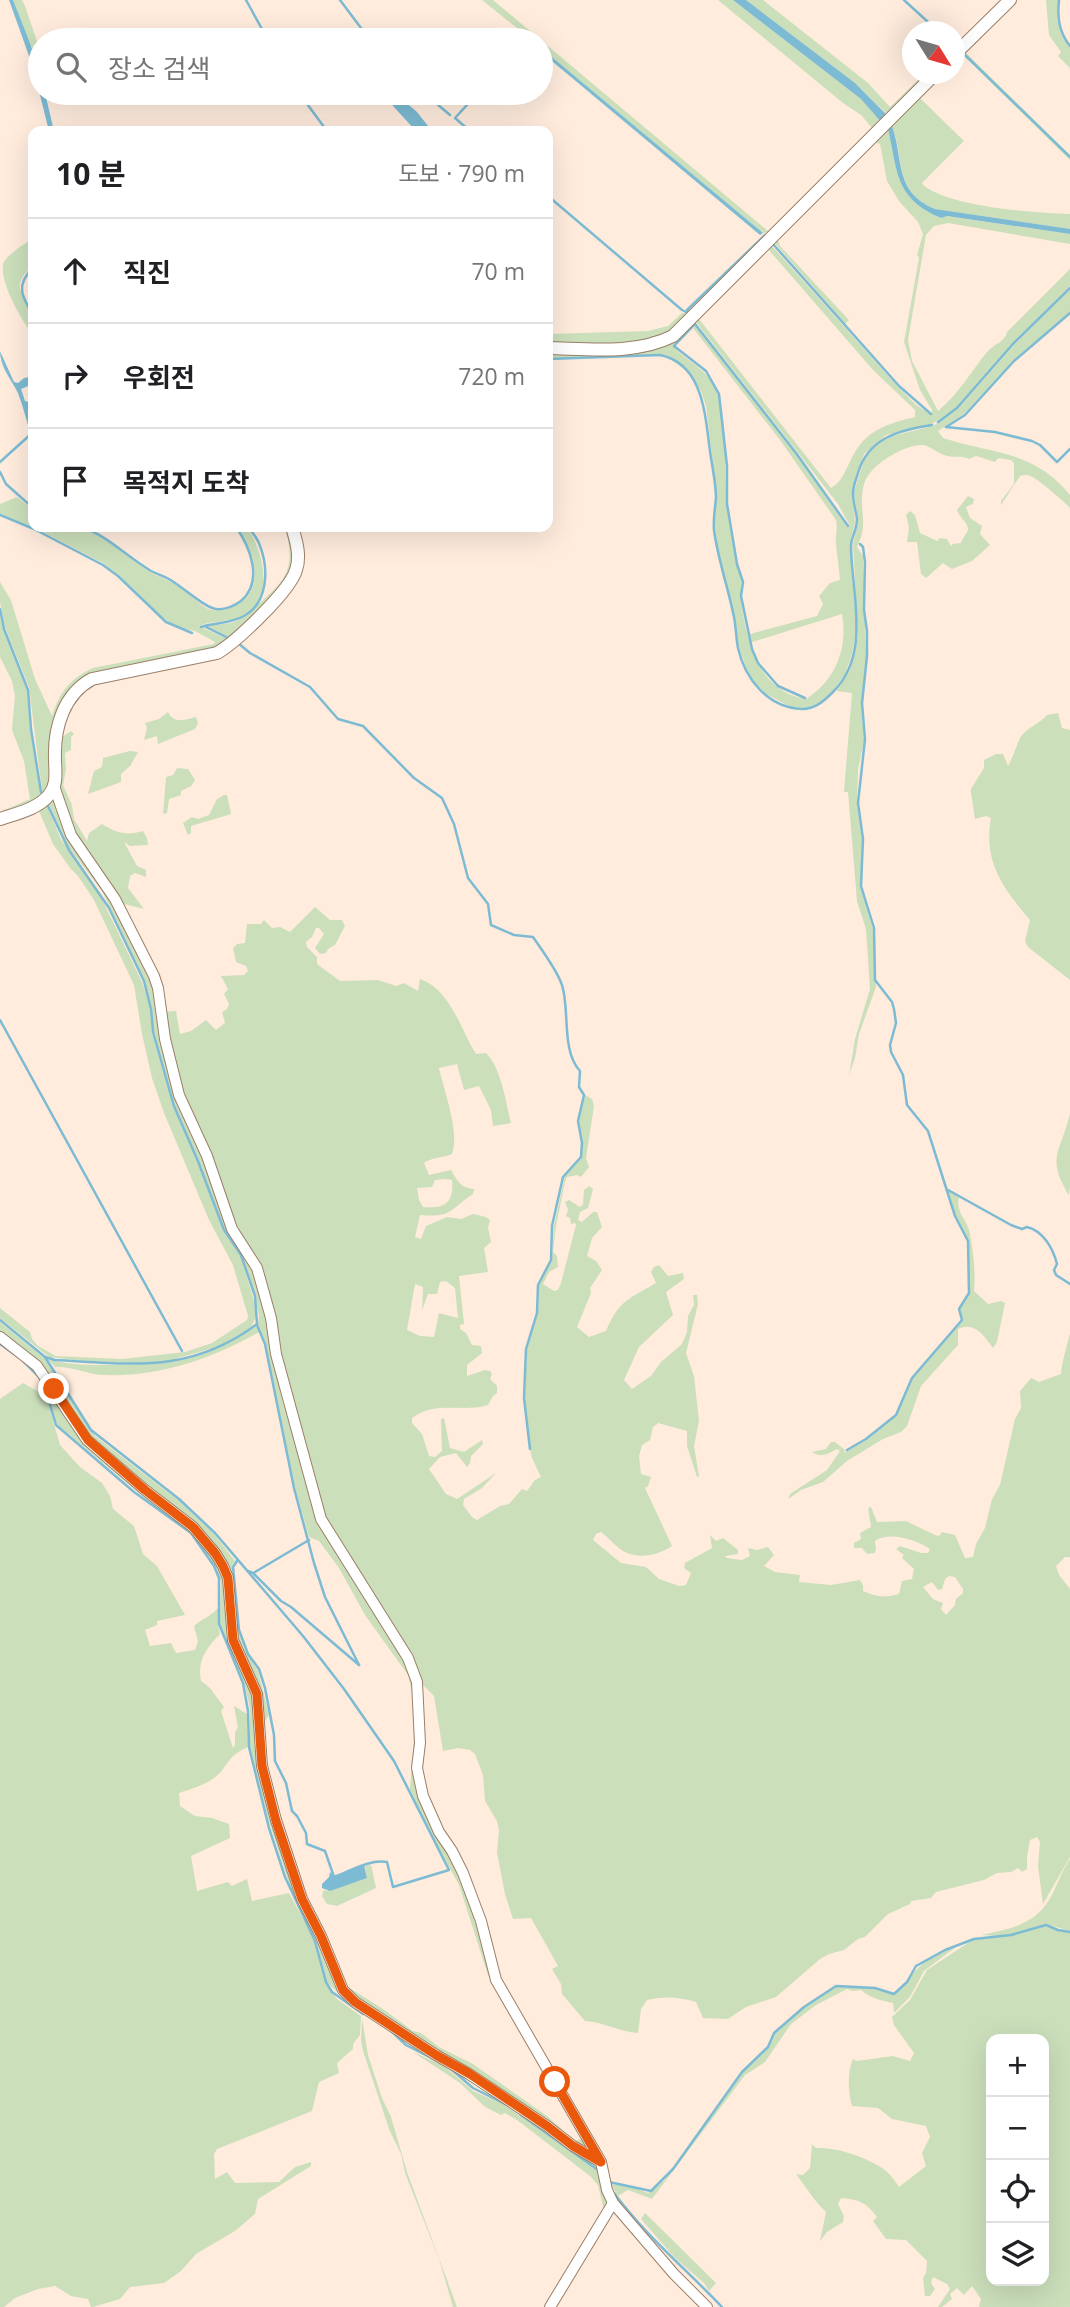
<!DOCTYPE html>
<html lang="ko">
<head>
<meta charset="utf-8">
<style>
  :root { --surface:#fff; --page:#f6f6f6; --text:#202124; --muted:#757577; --line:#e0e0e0 }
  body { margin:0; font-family:"Open Sans","Noto Sans KR",sans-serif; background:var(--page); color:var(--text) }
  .controls { position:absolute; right:21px; bottom:21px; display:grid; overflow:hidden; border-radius:14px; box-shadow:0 7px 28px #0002 }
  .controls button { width:63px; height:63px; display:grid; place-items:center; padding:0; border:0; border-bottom:2px solid var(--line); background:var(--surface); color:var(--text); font:35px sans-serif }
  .compass { position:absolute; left:902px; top:21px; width:63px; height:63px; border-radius:50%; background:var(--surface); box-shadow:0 7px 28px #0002; rotate:127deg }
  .stop { position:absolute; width:21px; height:21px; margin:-16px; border:5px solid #ea580c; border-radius:50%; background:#fff }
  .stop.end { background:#ea580c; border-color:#fff; box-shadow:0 2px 7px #0008 }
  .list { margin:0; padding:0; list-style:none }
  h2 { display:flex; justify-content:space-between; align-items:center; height:91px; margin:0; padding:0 28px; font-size:30px }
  h2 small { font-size:23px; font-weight:400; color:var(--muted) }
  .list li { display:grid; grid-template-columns:46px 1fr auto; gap:21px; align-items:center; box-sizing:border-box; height:105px; padding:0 28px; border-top:2px solid var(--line) }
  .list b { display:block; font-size:26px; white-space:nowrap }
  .list em { font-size:23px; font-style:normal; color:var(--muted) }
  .icon { flex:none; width:38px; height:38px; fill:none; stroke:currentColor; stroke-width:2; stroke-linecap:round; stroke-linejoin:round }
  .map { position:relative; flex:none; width:1070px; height:2307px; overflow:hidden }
  .search { position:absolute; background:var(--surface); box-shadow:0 7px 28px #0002; left:28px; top:28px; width:525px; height:77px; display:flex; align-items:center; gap:18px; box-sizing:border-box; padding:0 24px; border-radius:38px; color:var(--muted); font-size:26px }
  .panel { position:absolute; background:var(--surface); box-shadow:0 7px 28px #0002; left:28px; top:126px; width:525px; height:406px; border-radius:14px }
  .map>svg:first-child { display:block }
  .green { fill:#cbdfbb; fill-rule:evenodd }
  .water { fill:#7cbbd3 }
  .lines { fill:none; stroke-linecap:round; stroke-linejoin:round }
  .stream { stroke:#7cbbd3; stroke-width:2.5 }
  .minor-casing { stroke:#9b7f68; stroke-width:12 }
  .tertiary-casing { stroke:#9b7f68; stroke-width:14 }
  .minor { stroke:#fff; stroke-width:10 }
  .tertiary { stroke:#fff; stroke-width:12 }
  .route { stroke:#ea580c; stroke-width:9 }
</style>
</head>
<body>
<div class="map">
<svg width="1070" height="2307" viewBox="0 0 1070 2307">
  <rect width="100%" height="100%" fill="#ffecdd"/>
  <!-- green -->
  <g class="green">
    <path d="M13,0h9l3,6 15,44v28z"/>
    <path d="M482,0h11l276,232 103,-104 -11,-13 -18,-12 -125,-103h15l128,99 20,23 -208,211 -42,12h-83v-11l100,-3 20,-5 14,-13h6l81,-81 -6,1 -222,-185v-8h-9z"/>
    <path d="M746,0h17l105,83 22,24 34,-33h8l-45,40 -32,-31z"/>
    <path d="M1046,0h12l-1,19 4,15 9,14v20l-12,-12 3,-4 -12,-17z"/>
    <path d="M965,52l105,103v5l-107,-105 -8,8v-6z"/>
    <path d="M938,74h6l-24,24 44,43 -42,42 1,2c27,22 111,28 147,29v15l-135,-20c-41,-17 -30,-49 -43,-83l-4,3c9,41 10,71 53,89l5,-2 124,18v10l-122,-21 -14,3 -8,9 -18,105 4,21 26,50c21,-17 33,-40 50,-60 7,-8 16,-8 19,-19l63,-63v17l-57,57 -56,64 -25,17 -46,11 -22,19 -12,38 3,30 -4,17v27l6,61 -5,27 -7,20 -12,17 -13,11 -12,6 -17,-1 -23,-12 -14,-12 -9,-18 -7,-21 -8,-48 -7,-18 -7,-43 -2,-17 3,-21 -11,-91 -5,-15 -11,-17 -25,-19 -117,3v-7l121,-11zM874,142l6,2 7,37 12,20 19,21 5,12 -6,21 2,3 -15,84 16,48 12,20v5l-16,-10 -18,-18 -126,-141 3,-3 70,81 4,-4 -69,-74 -2,-6zM768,249l105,121 42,40v7c-25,6 -47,12 -60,35 -8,13 -11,29 -24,36l-132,-169zM696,322l142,182 12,22 -3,1 -52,-74 -99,-128 -3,3 87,112 56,80c2,10 -1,15 0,24 1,11 3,24 4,36l-10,3 -11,13 4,8 -6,12 -67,18 2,8 90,-28c6,34 -6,66 -36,85 -48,-7 -59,-58 -65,-98 -1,-7 1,-14 0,-21 -5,-24 -12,-48 -14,-73 -3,-31 1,-89 -10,-116 -9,-22 -30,-29 -44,-45z"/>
    <path d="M33,238v28c-26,22 -7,28 0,52 1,5 0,13 0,18 -11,-16 -33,-51 -30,-72 5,-11 21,-19 30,-26z"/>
    <path d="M1070,289v23l-56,48 -49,53 -27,18 5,7c49,16 91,12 127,57v13c-3,-4 -33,-30 -38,-31 -5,-3 -7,-2 -12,-1l-19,29v-4l13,-17v-21l-3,-3 -13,-2 -3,4 -19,-6 -7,3c-7,-4 -13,-1 -21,-3 -9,-1 -17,-10 -25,-11 -18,-1 -54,20 -59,39 -7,25 6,37 -7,63l6,9 3,101 -5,47 3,36 -6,30 -1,33 5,37 -1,49 12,41 3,57 -17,47 -4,24 -6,17 6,-36 15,-50 -4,-60 -9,-28 -9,-109h-4l8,-99 -15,-2 13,-21 8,-34 -5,-91 5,-25 -4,-28 11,-35 12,-13 11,-7 45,-11 25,-17 57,-65z"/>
    <path d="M968,496l6,3 -1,5 -7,3 4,11 12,8 -2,8 10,11 -18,16 -20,8 -9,-6 -17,15 -5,-4 -4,-32h-10l2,-15 -3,-12 4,-4 5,4 5,18 17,8 3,-3 7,1 4,7 2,-2 8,-1c1,-5 7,-10 7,-14 0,-6 -9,-12 -11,-19z"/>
    <path d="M17,497l16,13v17l-33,-13v-10z"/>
    <path d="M33,527c14,0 30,-2 43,0 29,4 50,31 74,45 9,5 19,8 28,14 10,6 20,18 30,23 8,3 19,1 27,-3 33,-16 18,-56 2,-79h10c18,27 29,76 -10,91 -13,5 -26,2 -38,8l28,13 1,-2 -22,-11c9,-2 19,-1 28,-4 18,-6 18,-13 30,-23 27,-23 30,-37 21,-72h3c2,10 6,22 5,32 -1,31 -57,77 -83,91l-137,37 -24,98c-12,17 -30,23 -49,32v-5l30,-13 -6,-38 -12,-31 3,-34 -3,-15 -12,-24v-42l3,15 24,60 3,40 10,61 2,-1 -13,-103 -24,-60 -5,-25v-20l11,18 24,79 17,37c8,-24 17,-37 41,-48l121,-24 1,-2 -20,-11 -19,-4 -19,-14 -38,-38 -16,-12z"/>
    <path d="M168,712c6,12 17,8 28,5l2,6 -3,6 -37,15 -1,-8 -13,4 3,-12 -2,-5 14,-4z"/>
    <path d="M1058,713l4,15 8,2v250l-42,-33 -3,-6 5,-21c-27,-32 -47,-58 -39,-102l-5,-2 -11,3 -4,-26v-4l13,-21v-8l12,-6h7l5,12c5,-9 8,-19 12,-28 6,-10 18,-13 27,-23z"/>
    <path d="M71,731l3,3 -3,3v13l-6,3 1,17 -3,15 9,20 2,14 13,22 2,-8 13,-9c15,9 24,12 41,7l4,7 1,7 -18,1 -6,-4 13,24 9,4v7l-11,-4 -5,3 -2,12 16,21 -24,-6 -40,-58 -21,-46 2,-61z"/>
    <path d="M130,751l8,1 -8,14 -9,8v8l-33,12 6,-23 8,-4 1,-9z"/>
    <path d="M177,768l11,1 7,11 -4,6 -10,5v4l-12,4 -2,14 -4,1 3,-37 7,-2z"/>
    <path d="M224,795h3l4,19 -40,12v7l-3,2 -5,-12 9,-6 6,2 11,-4 8,-16z"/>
    <path d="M48,799h4l4,3 12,33 12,23 27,35 47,96 21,105 47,112 7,23 24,42 9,29 21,103 34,115 89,141 8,24 2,64 -2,30 3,11 18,44 13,21 20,44 20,72 10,23 -10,-17 -29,-90 -37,-68 -12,-28 4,-48 -2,-49 -4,-17 -43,-60 -26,-47 -20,-27 -10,-4 -14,-50 -29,-143 -8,-20 1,-8 -4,-20 -13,-42 -18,-26 -25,-68 -24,-54 -21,-74 -9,-51 -43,-90 -35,-46 -19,-42 -2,1 15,35 39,56 42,87 7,21 3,31 22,74 24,54 25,69 18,26 13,44 2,16 -5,10 -31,19 -59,17h-22l-48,-1 -42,-5 -49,-39v-10l30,24 2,7 6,7 18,10 66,3 63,-7 27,-9 35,-23 1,-4 -15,-51 -24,-45 -45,-107 -12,-35 -10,-44 -8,-49 -40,-85 -16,-24 -8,-8 -17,-24 -14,-33 -39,14v-3l34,-13z"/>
    <path d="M315,907l15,13h12l3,6 -10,19 -7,4 -2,4 -6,1 -5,-6 9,-14 -5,-6h-3l-4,9 -6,5 1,5 10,10v7l23,17 38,-1 18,6 8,-3 14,8 2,-12c30,10 41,51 56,75l10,-1c15,14 20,50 25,70l-18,3 -2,-16 -12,-24 -15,4 -7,-26 -18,4c5,23 21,64 13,86 -9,4 -20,3 -28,9l5,12 22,-5c6,11 10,18 23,19l-1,5c-24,16 -21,24 -53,21l-5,22 6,2 5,-13 21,-9 14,2 12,-5 13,3 4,3 -2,8 3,14 -7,6 4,24 -29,4 5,48 -4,1v4l6,4 6,12 9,1 1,7 -15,12v11l18,-6 5,1 2,3 -2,5 7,7v7l-4,3 -5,9c-25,8 -52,-5 -76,13v5l10,11 7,22 6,1 7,-6 -1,-32 3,-1 6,30 14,4 18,-12 1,4 -12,12 -1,7 -3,4 -11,-14 -16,4 -11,12 17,25 11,5 39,-26 -14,15 -18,11 -1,6 9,12 5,3 23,-14 9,-2 13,-15 5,2 8,-11 6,-3 -9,-19 -2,-10 -5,-51 2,-49 11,-36 1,-28 13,-24 2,-34 11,-50 17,-20 1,-13 -4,-23 6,-25 7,4 2,7 -8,52 3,9 -8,10 -4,-2 -10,2 -2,5 -9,44 -3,26 4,4 1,11 -9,5 -6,12 11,7 4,-1 3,-7 15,-58 -1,-2 -4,1 -1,-6 -4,-2 2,-6 -3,-8 4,-2 11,7 3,-3 1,-14 5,-4 4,3 -5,19 -8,4 -2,8 4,2 11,-10h4l5,15 -10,11 -5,18 9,5 6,9 -12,18 1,5 -14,34 12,10 17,-6c13,-31 23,-32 50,-48l-5,-11 3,-5 5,-2 9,11 15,-3 1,6 -18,13 7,23 -34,32 -15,33 8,9 19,-13 10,-14 21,-18 5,-12 1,-16 6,-11 -1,-10h4l1,9 -12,49 8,23 5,45 -5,25 5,30 -2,1 -10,-31v-15l-29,-8 -5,4 -3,13 -8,5 -3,11 2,18 10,3 -3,9 -3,2 27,58c-13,9 -34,14 -49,5 -8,-5 -14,-13 -22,-19l-5,2 -3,6 28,23 25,4 13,12 20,7 7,-1 5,-12 -7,-5 1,-5 27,-15 -2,-13 6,6 7,-3 15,12v4l-13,2 2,2 15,2 8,-4 -2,-8 9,2 11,-3 6,8 -10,11 11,6 25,3 -1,7 32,3 29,-5 3,5v6c13,6 22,7 36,3l3,-13 10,-2 2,-10 -12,-11 2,-3 -8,-6 4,-3 21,7h7l2,-4c-14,-9 -41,-18 -55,-8l1,8 -1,4 -8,1 -5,-6h-8v-5l7,-4 -1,-6 11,-6 -3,-19 3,-1 6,15 29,-1 29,14 4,1 3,-4 13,3 10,23 8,-1 3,-13 9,-16 7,-29 8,-14 15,-66 6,-11 -1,-17 11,-13 8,4 22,-8c1,-14 6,-27 9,-41v224h-5l-9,9 3,9 11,14v268l-27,47 -5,-38 2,-24 -3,-5 -7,3 -3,17v12l-5,3 -4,-4 -7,4 -14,1 -13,7 -48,12 -5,6 -20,3 -1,3 -22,10 -23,23 -7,2 -14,11 -15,4 -9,5 -44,38 -30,10 -18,12 -25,-1 -7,-16c-17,-5 -31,-6 -49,-2l-6,9 -3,24c-19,-1 -34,-11 -53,-12l-23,-27 -1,-10 -9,-15 6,-3 -27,-48 -18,1 -8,-25 -8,-41 2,-23 -2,-9 -12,-20 -2,-26 -8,-21 -5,-4 -12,-2 -15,3 -9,-55 -16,-16 -92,-153 -67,-259 -26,-40 -43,-110 -27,-106 13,-1 4,23 11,-3 15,-11 10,10 9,-7 -3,-11 5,-3 2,-5 -5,-10 4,-5 -7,-13 23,-1 4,-4 -2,-5 -10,-4 -3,-14 4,-4 8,-1 2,-19h14l3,-4 8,8 8,-1 10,5zM445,1179l7,1c2,23 -7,29 -29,27l-4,-7 -2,-12 15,-1 3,-7zM446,1281l9,7 3,30 -19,-5 -5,24 -14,-1 -13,-6 8,-46 8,3 -1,23 6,-16h9l3,-12zM949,1576l6,1 8,12v4l-7,6 -1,6 -9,10 -5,-6 2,-6 -10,-4 -10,-12 9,-5 6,8 4,-1 3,-10z"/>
    <path d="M1070,1113v73l-1,9c-24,-39 -7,-44 1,-82z"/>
    <path d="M948,1191l11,6c-4,16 9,23 11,37 3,20 6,37 4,57l14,13 13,-3 4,2 -8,39 -4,6c-9,-13 -19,-27 -35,-19v16l-37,41 -14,40 -6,6 -18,7 -36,22 -24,21 -22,8 -13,9 2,-5 37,-24 13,-19 -3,-2c-9,5 -16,9 -25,3l14,-3 5,-7h4l10,8 -1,3 23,-13 30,-25 16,-37 49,-57 -2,-13 9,-15 -1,-53 -12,-24z"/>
    <path d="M0,1322l45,37 50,77 84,65 35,33 21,27 -3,4 6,66 6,17 14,23 11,44 -4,6 -2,42 -1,-36 -21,-71 -20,-97 -124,-112 -38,-55 -59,-57z"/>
    <path d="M256,1326l3,6c-48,27 -99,45 -156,43 -16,-1 -32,-9 -48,-8l-7,-8c18,6 41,6 59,6 62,0 96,-3 149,-39z"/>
    <path d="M0,1338l25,18 19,20 43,67 42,37 72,57 21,30 4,15 6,58 23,54 6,73 7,30 33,103 41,91 -1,5 -14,-14 -11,-43 -24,-46 -24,-75 -18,-71v-38l-4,-19 -26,-64 1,-44 -5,-14 -24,-36 -46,-33 -88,-74c-8,-12 -8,-26 -13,-38 -7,-20 -29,-33 -45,-44z"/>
    <path d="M23,1383l23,13 14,49 20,22 22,16 8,13 3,13 21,17 9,28 14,12 28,49 -28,6v4l-12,5 5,16 21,-3 5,10 19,-3 3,-9 -4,-15c8,-7 17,-10 24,-18v17l2,9c-14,14 -23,27 -19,47l9,7 14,19 -3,4 12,37 2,-3v-13l3,-4 -4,-22 13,8 1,33c-15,7 -16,10 -25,22 -10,14 -29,19 -44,24l1,13 15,10 17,2 17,6 1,14 -39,18 6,35 31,-9 4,4 15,-7 5,22 37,-8 24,44 16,52 8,10 24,17 -1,19 -7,9v5l-16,14 2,10 -20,9 -7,29 -95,38 -3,5 1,25 12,-7 8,11 44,-1 16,-15 16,-5v4l-53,33 -3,15 -20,17 -39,23 -15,17 -17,12 -34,4 -10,12 -27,8h-2l-3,-8 -17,-3 -16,-10 -17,3 -23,9 -11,9h-4v-908z"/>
    <path d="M1070,1859v72l-24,-7 -36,11h-11c16,3 28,-7 44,-8 9,-1 18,4 27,5v375h-91l2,-8 -9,-13 -8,9 -7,-7 -7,6 2,5 -10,8h-4l12,-18 -3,-5 -14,-7 -2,6 4,6 -5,7h-5l-2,-18 3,-5 1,-12 -21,-21 -20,-1 -13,-18 4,-4c-10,-14 -19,-18 -36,-19l-3,6 6,12 -1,6 -16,10 -7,9 6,-29c-12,-11 -20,-25 -30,-38l7,1 7,-7 2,-24 4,4c21,-1 51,9 69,22 5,4 10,11 14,17l27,-21 -4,-13 8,-16 -4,-11 -34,-7 -14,-11 -26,-2c-4,-14 -5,-34 1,-47l4,2 36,-5 17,5 4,-8 -20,-28 -2,-8 18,-17 17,-30 47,-31 24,-3 -17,-1c27,-6 52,-9 68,-35 8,-13 12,-28 21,-41zM991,2039h53v242h-53z"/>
    <path d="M371,1865l5,23 -39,18 -10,-2 -5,-8 2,-7 2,2 41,-13 -2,-12z"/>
    <path d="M306,1903l6,6 36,78 35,22 30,22 8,2 18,14 34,17 74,52 28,25 7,-2 3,5 -2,2 -4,1 -29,-23 -85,-57 -24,-11 -90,-60 -6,-6z"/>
    <path d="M957,1946l-33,25 -14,26 -16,16 -1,-10c-13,-3 -21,-4 -32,-13l-9,1 -5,-2 -31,16 -25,19 -26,38 -20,13 -93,124 -24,-9 -10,6 -7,-12 18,2 19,7 16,-12 79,-109 26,-25 6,-14 29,-26 33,-21 38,3 20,6c18,-21 31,-42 62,-49z"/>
    <path d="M362,2018l6,37 14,43 9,19 16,55 50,135h-4l-14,-48 -34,-86 -4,-19 -12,-25 -26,-78 -2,-10z"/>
    <path d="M413,2052l31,14 29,25 30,13 92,65c10,10 14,29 9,42l-6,-26 -8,-9 -73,-56 -12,-7 -4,2 -16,-8 -25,-24z"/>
    <path d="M645,2213l71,70 -7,8 -5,-8 -29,-25 -34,-39z"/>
  </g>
  <!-- water -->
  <g class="water">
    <path d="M9,0h4c11,29 27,61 27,93h5l9,38h-5l-16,-64z"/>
    <path d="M733,0h13l109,83 32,32 -6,7 -20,-23z"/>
    <path d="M541,48l222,185 -3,2 -219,-183z"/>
    <path d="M385,93h10l22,19 15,19h-16l-23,-25z"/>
    <path d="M892,126c12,34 2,66 43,83l135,20v5l-123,-18 -6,2c-46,-20 -43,-45 -53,-89z"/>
    <path d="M0,351l14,31 4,1 6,-5 6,-1 3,7 -12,5 4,12 8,2v32l-3,-3c-4,-13 -7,-26 -12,-39 -7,-14 -18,-26 -18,-42z"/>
    <path d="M364,1865l3,13 -37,13 -8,-3v-4l7,-7 1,-5 4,5z"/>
  </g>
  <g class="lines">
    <!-- stream -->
    <g class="stream">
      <path d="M246,0l22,40"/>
      <path d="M340,0l30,40"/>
      <path d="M904,0l35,32"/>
      <path d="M1059,0c-2,18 0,32 11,46"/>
      <path d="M964,54l106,103"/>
      <path d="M299,93l28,38"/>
      <path d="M424,93l26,22"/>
      <path d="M470,131l-15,-13 23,-25"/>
      <path d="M548,196l134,114 6,3 -1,-3 78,-75"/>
      <path d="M773,244l126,142 32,28"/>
      <path d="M33,268c-18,17 -11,29 0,47"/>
      <path d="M548,359l112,-4c44,9 45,61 50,96 2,15 6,32 6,47 -1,11 -3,21 -2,32 4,30 14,57 20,87 2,10 2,21 4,31 7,31 30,60 64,61 13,0 22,-8 31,-17 39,-39 18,-99 18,-147 1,-9 6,-16 6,-26 -1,-8 -4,-17 -4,-26 0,-7 3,-13 5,-20 10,-35 41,-43 74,-48"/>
      <path d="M938,422l19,-14 56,-64 57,-56"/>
      <path d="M946,427l19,-12 49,-54 56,-48"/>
      <path d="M946,427l49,5 37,9 8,4 17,17 13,-13"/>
      <path d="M0,462l31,-28"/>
      <path d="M0,472l6,12 27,24"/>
      <path d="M0,515l34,14 69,36 15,11 48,46 26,11"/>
      <path d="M82,527c26,9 45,30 69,44 8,4 17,6 24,12 10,6 30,25 41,26 9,1 18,-3 25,-8 23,-20 9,-54 -5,-74"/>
      <path d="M0,609l4,20 24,61 3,39 10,63"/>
      <path d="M201,627c15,-5 29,-3 43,-11 24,-13 25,-47 16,-70 -2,-7 -7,-13 -12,-19"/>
      <path d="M206,627l22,11"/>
      <path d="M238,643l12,10 60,34 28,32 25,7 51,52 28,20 12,26 14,54 20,26 3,21 23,10 19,2c9,13 24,33 29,48 8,24 -1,66 18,86l-1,16 5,8 -6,26 4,22 -1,14 -18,20 -11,49 -1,34 -13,25 -1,28 -11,36 -2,49 6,51"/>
      <path d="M805,698l-27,-12 -20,-23 -6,-14 -11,-53 2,-14 -6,-18 -10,-60v-38l-8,-72 -13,-23 -32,-25 21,-22 101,129 52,73"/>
      <path d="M0,1020l182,331"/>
      <path d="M948,1190l63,35 11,4 5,-2c16,4 26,21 30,37l-3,6 2,5 14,9"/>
      <path d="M0,1320l45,37 10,3c78,4 135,14 202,-36l-2,-28 -14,-41 -17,-25 -26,-69 -24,-55 -21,-74 -2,-23 -7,-28 -35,-73 -40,-58 -22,-46"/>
      <path d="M257,1325l8,19 29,144 20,75 11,34 34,68"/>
      <path d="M0,1344l18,13"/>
      <path d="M45,1357l46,73 88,69 36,34 88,103 41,53 50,72 55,109 -56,17 -6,-25c-18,-3 -36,9 -53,15l-9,-26 -18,-7 -1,-11 -9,-17 -5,-5 -6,-28 -11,-22 -1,-26 -9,-47 -6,-19 -11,-15 -9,-24 -6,-63 4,-6"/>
      <path d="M23,1361l15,15"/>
      <path d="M44,1385l12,40 78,67 57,41 23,33 5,12v46l24,59 5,28 1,36 20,81 16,49 30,64 11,41 6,10 31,22"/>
      <path d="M847,1450l19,-11 30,-24 16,-37 50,-58 -3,-11 10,-16 -1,-52 -13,-25 -27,-85 -21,-26 -4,-30 -12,-23 -1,-7 6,-22 -2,-14 -2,-7 -17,-22 -1,-52 -13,-42 2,-47 -5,-36 7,-64 -3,-36 5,-47v-25l-3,-21 1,-48 -2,-15 -3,-3"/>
      <path d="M248,1571l5,2 28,28 10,6 68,58"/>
      <path d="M255,1572l54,-32"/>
      <path d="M390,2030l16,15 37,19"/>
      <path d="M451,2069l22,19 34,17"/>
      <path d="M521,2115l77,55"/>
      <path d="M609,2182l42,9 22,-22 69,-97 26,-25 6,-14 30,-26 32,-21 39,2 19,6 13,-12 9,-16 29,-16 29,-11 37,-4 35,-10 12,5 12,2"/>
      <path d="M614,2193c31,42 72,76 108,114"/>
    </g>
    <defs>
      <g id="minor">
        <path d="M54,786l17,49 44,64 39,77 4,12 7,51 14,56 28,61 25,73 25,39 14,50 5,36 45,165 87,139 9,24 3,61 -3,25 6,28 16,36 13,19 11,22 18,48 15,59 105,182 6,28 6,13 61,71 33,33"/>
        <path d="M0,1337l37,29 50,74 58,50 48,37 22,26 8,13 5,12 5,62 24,54 5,72 14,54 26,79 19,37 22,54 12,12 81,53 33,19 78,52 26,20 26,15"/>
        <path d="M550,2307l63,-104"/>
      </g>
      <g id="tertiary">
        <path d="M954,55l56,-55"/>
        <path d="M548,348c41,1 87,7 125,-12l262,-262"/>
        <path d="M0,819c15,-5 38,-10 49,-24 9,-11 6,-23 6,-37 -1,-31 9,-64 37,-79l125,-26c19,-11 73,-62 79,-83 5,-14 0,-30 -4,-43"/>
      </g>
    </defs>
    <!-- minor casing -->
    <use href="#minor" class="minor-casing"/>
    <!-- tertiary casing -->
    <use href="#tertiary" class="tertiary-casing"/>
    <!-- minor -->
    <use href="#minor" class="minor"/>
    <!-- tertiary -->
    <use href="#tertiary" class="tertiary"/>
  </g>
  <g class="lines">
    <!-- route -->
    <path class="route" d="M54,1389l34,51 57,50 48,37 22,26 8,13 5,12 5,62 24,54 5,72 14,55 26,78 19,37 22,54 12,12 81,53 34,19 77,52 26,20 28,16 -46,-80"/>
  </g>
</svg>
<div class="controls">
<button>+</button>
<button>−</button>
<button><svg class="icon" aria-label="locate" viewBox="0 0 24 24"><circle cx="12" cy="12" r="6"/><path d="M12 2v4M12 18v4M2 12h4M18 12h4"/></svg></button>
<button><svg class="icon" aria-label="layers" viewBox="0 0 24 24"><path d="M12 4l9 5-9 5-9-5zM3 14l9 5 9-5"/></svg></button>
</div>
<svg class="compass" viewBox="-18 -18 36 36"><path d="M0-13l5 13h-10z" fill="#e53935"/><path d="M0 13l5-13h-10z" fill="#757577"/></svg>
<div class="stop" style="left:555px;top:2082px"></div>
<div class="stop end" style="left:54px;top:1389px"></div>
<div class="search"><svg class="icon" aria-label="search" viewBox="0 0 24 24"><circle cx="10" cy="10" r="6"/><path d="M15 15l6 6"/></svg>장소 검색</div>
<section class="panel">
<h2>10 분<small>도보 · 790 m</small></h2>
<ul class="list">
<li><svg class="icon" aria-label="ahead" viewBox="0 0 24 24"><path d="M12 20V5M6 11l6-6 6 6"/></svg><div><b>직진</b></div><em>70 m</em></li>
<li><svg class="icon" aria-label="right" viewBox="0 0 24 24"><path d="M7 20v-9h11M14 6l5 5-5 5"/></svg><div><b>우회전</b></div><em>720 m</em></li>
<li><svg class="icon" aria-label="arrive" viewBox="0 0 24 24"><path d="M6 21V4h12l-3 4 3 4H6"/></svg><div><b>목적지 도착</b></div></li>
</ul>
</section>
</div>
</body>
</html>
